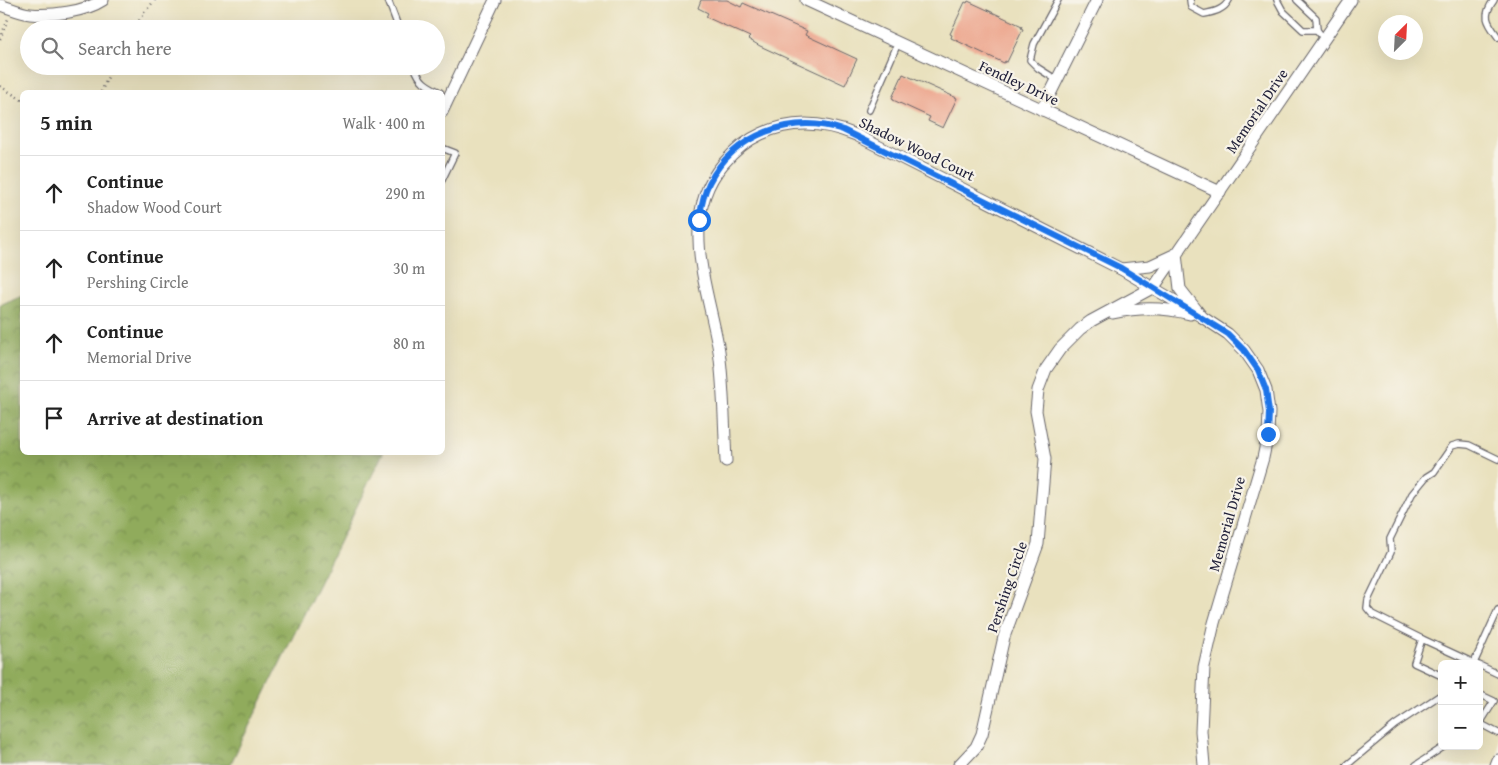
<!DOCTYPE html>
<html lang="en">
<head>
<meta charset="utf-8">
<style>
  :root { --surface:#fff; --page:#f2f2f2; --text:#222; --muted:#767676; --line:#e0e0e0 }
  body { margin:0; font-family:"Gentium Book Plus",serif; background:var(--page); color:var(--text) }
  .controls { position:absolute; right:15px; bottom:15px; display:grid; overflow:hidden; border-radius:8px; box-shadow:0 5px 20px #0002 }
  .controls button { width:45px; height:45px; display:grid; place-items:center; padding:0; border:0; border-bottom:1px solid var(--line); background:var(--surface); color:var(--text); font:25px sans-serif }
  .compass { position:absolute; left:1378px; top:15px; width:45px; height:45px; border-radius:50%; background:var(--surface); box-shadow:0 5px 20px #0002; rotate:24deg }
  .stop { position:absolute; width:15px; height:15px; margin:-11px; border:4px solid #1a73e8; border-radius:50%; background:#fff }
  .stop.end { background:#1a73e8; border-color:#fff; box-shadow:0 1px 5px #0008 }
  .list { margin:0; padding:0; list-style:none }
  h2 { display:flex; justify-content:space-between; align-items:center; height:65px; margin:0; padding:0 20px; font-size:21px }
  h2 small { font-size:16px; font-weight:400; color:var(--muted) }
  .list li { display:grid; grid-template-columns:32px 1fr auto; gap:15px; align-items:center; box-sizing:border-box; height:75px; padding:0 20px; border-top:1px solid var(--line) }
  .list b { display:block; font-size:19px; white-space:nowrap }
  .list p { margin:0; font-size:16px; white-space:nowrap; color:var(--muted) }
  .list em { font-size:16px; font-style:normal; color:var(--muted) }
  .icon { flex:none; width:28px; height:28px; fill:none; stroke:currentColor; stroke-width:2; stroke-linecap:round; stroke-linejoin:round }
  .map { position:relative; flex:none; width:1498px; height:765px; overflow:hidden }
  .search { position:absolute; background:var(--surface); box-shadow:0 5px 20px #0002; left:20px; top:20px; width:425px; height:55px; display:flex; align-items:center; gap:12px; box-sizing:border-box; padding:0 18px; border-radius:28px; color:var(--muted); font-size:19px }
  .panel { position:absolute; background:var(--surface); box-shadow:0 5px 20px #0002; left:20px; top:90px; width:425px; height:365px; border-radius:8px }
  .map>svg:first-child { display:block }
  .forest { fill:url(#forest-crowns); stroke:#59664c }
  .building { fill:#eda78f }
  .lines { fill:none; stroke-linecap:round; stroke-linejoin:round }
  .lane-casing { stroke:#686569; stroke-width:8 }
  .street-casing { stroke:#686569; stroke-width:13 }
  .path { stroke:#686569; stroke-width:2.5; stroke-dasharray:1 4; stroke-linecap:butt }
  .lane { stroke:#fff; stroke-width:5.5 }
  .street { stroke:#fff; stroke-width:11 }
  .route { stroke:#1a73e8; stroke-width:6 }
  .labels { text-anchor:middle; stroke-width:4.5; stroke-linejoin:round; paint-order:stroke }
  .street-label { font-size:15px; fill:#22223b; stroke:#f7f3e8 }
</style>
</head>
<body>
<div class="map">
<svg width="1498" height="765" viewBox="0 0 1498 765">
  <defs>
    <pattern id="forest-crowns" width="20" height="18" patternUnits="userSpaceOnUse" patternTransform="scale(1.25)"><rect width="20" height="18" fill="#90ab5c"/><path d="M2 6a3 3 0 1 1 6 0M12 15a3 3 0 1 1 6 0" fill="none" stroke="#758b4d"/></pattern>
  </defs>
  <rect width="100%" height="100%" fill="#f7f3e8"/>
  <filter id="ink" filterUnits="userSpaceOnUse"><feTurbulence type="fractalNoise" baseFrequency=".02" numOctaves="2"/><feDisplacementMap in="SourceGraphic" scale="10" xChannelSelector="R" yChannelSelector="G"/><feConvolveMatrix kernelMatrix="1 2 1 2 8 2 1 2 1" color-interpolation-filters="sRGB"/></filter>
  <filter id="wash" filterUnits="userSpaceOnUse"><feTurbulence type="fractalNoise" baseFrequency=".0096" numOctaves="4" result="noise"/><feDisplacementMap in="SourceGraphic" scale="20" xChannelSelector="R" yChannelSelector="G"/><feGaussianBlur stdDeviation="1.12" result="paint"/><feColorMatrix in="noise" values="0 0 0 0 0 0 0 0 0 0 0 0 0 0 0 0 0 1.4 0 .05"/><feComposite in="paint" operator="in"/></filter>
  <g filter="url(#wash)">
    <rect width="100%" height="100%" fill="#e9e1be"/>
    <!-- forest -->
    <path class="forest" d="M22,295v157l361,1 -153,312h-230v-460z"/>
    <g id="blocks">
      <!-- building -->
      <g class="building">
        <path d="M701,0h26l14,7 2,-4 64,28 -2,4 52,24 -12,26 -85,-39 -12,-7 2,-2 -44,-20 2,-4 -10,-5z"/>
        <path d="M968,1l54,25 -1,2 2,1 -16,33 -2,-1 -1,2 -53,-25 1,-3 -2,-1 15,-32 2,1z"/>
        <path d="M903,74l54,24 -14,30 -15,-7 2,-4 -37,-17 1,-1 -2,-1z"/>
      </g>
    </g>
  </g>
  <g filter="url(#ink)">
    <use href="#blocks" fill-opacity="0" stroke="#686569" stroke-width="1"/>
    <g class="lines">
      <defs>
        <g id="lane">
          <path d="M388,0l11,29"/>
          <path d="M1190,0l1,7 13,7c10,-2 20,-4 25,-14"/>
          <path d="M1277,0l6,11 20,19h14"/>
          <path d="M1297,0l19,18 1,12 7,9"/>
          <path d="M1494,0c-12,16 -7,22 4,37"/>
          <path d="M414,66c6,16 12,19 26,26"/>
          <path d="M1057,80l-19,-12 -8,-8 4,-16 24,-44"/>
          <path d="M869,110l29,-67"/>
          <path d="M442,148l13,5 -13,27"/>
          <path d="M1422,639l-50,-25 -5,-6 1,-8 23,-48 -1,-13 22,-45 14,-17 8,-5 18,-26 7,-2 10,1 29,14"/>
          <path d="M1474,663l24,-53"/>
          <path d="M1479,665l19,9"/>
          <path d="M1442,676l-28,-13 8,-24 54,25"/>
          <path d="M1479,694l15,7 -15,24"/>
          <path d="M1479,723l19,10"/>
          <path d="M1347,765l48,-40 47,-31"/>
          <path d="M1416,765l29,-19"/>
        </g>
        <g id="street">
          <path d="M806,0l414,192"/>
          <path d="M0,5c10,3 20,8 30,9 21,2 55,-2 73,-14"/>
          <path d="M1042,110l55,-110"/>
          <path d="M442,112l53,-112"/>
          <path d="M1176,254l4,35 22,28 26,17 16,16 14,20 8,20 3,22 -1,22 -5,24 -49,165 -10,44 -3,64 3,34"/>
          <path d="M1121,269l29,-3 26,-12"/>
          <path d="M1113,313c26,-6 51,-6 77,1"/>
          <path d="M726,461c-2,-37 -2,-74 -7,-110 -10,-61 -42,-133 4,-187 11,-13 22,-23 38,-30 32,-15 64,-12 95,1l265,134 81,48"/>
          <path d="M959,765l17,-18 6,-13 22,-97 34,-93 7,-85 -9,-48 2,-21 8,-21 14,-20 20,-20 11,-8 63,-34 197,-287"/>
          <path d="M1496,765l2,-5"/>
        </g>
      </defs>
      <!-- lane casing -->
      <use href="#lane" class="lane-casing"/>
      <!-- street casing -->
      <use href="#street" class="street-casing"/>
      <!-- path -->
      <g class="path">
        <path d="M134,29l9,-15 12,-14"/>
        <path d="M0,39l8,-20"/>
        <path d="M0,86l22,14"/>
        <path d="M101,92l12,-26"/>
      </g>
      <!-- lane -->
      <use href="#lane" class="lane"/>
      <!-- street -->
      <use href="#street" class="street"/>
    </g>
  </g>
  <g class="lines" filter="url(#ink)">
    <!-- route -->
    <path class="route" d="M699,220c2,-12 4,-25 10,-37 25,-49 83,-70 134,-53l278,138 107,66 16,16 14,20 8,20 3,22 -1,22"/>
  </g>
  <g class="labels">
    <!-- street labels -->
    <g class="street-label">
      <text transform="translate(1019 83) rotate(25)" y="5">Fendley Drive</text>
      <text transform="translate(1257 111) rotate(-56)" y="5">Memorial Drive</text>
      <text transform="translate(917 149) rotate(26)" y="5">Shadow Wood Court</text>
      <text transform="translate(1227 524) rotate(-74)" y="5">Memorial Drive</text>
      <text transform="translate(1007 587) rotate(-71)" y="5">Pershing Circle</text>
    </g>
  </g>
</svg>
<div class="controls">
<button>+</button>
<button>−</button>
</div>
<svg class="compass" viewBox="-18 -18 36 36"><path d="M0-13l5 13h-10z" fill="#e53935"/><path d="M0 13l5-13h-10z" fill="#767676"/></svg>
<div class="stop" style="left:699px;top:220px"></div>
<div class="stop end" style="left:1268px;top:434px"></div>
<div class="search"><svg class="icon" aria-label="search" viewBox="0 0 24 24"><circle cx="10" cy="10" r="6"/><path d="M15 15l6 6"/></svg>Search here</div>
<section class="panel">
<h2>5 min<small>Walk · 400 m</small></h2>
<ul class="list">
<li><svg class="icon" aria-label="ahead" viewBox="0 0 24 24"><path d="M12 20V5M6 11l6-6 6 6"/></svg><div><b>Continue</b><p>Shadow Wood Court</p></div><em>290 m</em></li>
<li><svg class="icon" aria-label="ahead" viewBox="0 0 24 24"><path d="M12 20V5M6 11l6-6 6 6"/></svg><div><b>Continue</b><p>Pershing Circle</p></div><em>30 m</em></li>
<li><svg class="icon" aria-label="ahead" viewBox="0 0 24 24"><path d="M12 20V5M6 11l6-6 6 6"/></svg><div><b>Continue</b><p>Memorial Drive</p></div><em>80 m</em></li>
<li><svg class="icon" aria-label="arrive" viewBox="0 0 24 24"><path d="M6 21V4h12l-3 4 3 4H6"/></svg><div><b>Arrive at destination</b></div></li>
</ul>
</section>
</div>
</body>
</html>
